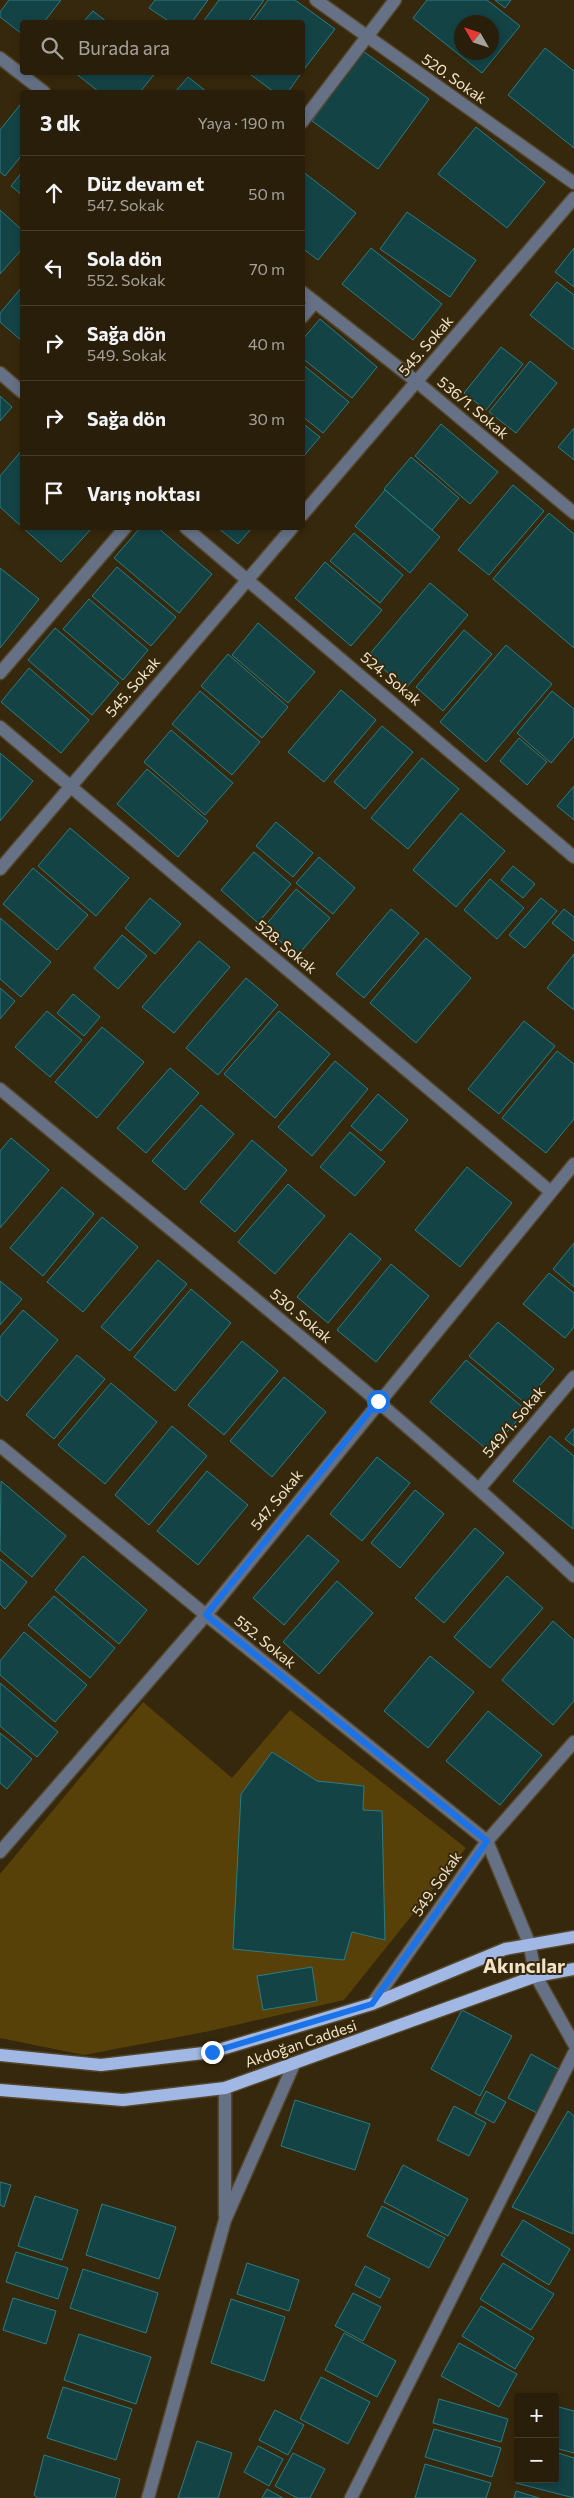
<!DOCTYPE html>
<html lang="tr">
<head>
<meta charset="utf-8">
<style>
  :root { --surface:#281e09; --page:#302712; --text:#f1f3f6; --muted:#a5a29c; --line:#443c2a }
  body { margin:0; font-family:Commissioner,sans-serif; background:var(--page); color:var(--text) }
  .controls { position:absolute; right:15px; bottom:15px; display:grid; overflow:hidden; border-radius:5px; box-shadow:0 2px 8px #0003 }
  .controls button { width:45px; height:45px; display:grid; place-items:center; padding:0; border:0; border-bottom:1px solid var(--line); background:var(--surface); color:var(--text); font:25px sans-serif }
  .compass { position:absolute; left:454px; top:15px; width:45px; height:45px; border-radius:50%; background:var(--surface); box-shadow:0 2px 8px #0003; rotate:309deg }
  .stop { position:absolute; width:15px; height:15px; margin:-11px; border:4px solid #1a73e8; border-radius:50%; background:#fff }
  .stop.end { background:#1a73e8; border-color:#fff; box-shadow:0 1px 5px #0008 }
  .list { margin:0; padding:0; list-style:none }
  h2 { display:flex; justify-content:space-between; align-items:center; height:65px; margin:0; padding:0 20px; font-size:21px }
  h2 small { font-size:16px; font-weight:400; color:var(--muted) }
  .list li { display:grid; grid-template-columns:32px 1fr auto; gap:15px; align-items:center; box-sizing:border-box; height:75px; padding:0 20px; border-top:1px solid var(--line) }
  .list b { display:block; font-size:19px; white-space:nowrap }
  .list p { margin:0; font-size:16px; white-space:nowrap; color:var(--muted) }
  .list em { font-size:16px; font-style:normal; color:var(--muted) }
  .icon { flex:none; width:28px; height:28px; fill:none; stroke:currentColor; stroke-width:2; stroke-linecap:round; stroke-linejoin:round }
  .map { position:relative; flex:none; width:574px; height:2498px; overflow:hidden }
  .search { position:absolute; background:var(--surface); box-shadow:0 2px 8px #0003; left:20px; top:20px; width:285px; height:55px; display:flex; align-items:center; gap:12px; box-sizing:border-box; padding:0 18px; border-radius:5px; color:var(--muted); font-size:19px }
  .panel { position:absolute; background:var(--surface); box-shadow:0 2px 8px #0003; left:20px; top:90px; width:285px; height:440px; border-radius:5px }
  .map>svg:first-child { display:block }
  .green { fill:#584009 }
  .building { fill:#144346; stroke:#2a7d83; fill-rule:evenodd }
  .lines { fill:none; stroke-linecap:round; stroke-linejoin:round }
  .minor-casing { stroke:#54462a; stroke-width:15 }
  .major-casing { stroke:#54462a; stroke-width:15 }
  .minor { stroke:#667186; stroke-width:12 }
  .major { stroke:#a0b8e3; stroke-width:12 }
  .route { stroke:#1a73e8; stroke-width:6 }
  .labels { text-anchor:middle; stroke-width:4; stroke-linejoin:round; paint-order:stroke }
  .street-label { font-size:15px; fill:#f3e4c9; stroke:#36280c }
  .district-label { font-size:20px; font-weight:bold; fill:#f3e4c9; stroke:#36280c }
</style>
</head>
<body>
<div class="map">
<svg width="574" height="2498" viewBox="0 0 574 2498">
  <rect width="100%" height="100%" fill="#36280c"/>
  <!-- green -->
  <path class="green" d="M143,1702l89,76 58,-68 176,138 -122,152 -134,31 -126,24 -84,-17v-164z"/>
  <!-- building -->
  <g class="building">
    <path d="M9,0h52l-17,22h-22v12l-22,-17v-5z"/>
    <path d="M155,0h53l-16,22h-22l-21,-14z"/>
    <path d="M219,0h45l-16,22h-45z"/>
    <path d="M268,0h27l40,29 -33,43v-50h-50z"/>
    <path d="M427,0h60l33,26 -38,47 -69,-55zM462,22h30v30h-30z"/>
    <path d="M495,0h16l-6,8z"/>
    <path d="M93,11l14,11h-24z"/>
    <path d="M545,48l29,23v77l-66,-53z"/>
    <path d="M363,51l66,48 -51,70 -66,-48z"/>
    <path d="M74,72h82l-16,20h-41z"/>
    <path d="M247,72h55l-14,20h-14z"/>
    <path d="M188,77l19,15h-32z"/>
    <path d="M20,105l2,2v48l-17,21 -5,-4v-42z"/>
    <path d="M476,127l69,55 -38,46 -69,-54z"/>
    <path d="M302,171l54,42 -38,47 -16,-12z"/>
    <path d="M22,172v23l-11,-9z"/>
    <path d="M0,210l22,20v19l-22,25z"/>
    <path d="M407,212l69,48 -26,37 -70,-48z"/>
    <path d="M371,248l71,56 -29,36 -71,-56z"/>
    <path d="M574,248v39l-19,-15z"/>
    <path d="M557,282l17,13v55l-44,-35z"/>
    <path d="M22,287v54l-22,-19v-9z"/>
    <path d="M320,319l57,48 -25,31 -50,-40v-18z"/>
    <path d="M501,347l22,17 -37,46 -22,-17z"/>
    <path d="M530,361l27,22 -41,50 -27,-21z"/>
    <path d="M302,364l47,38 -26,31 -21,-17z"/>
    <path d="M0,396l12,11 -12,14z"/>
    <path d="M302,423l18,14 -18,21z"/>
    <path d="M441,424l57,48 -28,32 -55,-48z"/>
    <path d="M574,428v32l-16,-13z"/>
    <path d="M22,450v77l-22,-20v-31z"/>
    <path d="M411,457l48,41 -27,32 -48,-41z"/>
    <path d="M513,485l31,26 -55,64 -31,-25z"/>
    <path d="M385,490l55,47 -30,36 -55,-47z"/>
    <path d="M549,513l25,21v114l-81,-69z"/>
    <path d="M23,528h69l-31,34z"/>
    <path d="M140,528h18l54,46 -33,39 -65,-55z"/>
    <path d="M218,528h34l-14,16z"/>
    <path d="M354,533l49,42 -23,28 -50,-42z"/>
    <path d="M325,562l57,48 -31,36 -56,-48z"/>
    <path d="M117,567l59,50 -25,29 -59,-50z"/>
    <path d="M0,568l39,31 -39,49z"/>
    <path d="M430,583l38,32 -62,73 -38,-32z"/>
    <path d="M89,599l59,51 -25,30 -60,-51z"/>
    <path d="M258,623l57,49 -27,31 -56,-48z"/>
    <path d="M55,628l64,55 -27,32 -64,-55z"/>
    <path d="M464,630l28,24 -49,57 -27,-24z"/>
    <path d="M506,645l46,39 -66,78 -46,-40z"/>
    <path d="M228,654l60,53 -26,31 -61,-52z"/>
    <path d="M29,668l60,52 -28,33 -60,-51z"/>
    <path d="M341,690l35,30 -52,62 -36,-30z"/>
    <path d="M200,691l60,51 -28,33 -60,-51z"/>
    <path d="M552,691l22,18v27l-23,27 -34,-30z"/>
    <path d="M382,726l31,26 -48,57 -31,-27z"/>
    <path d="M171,730l62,53 -28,32 -61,-53z"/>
    <path d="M519,738l28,24 -20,23 -27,-24z"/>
    <path d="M0,753l33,28 -33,40z"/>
    <path d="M422,758l37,31 -51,60 -37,-31z"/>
    <path d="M147,769l61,52 -30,36 -61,-53z"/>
    <path d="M574,786v34l-17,-14z"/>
    <path d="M461,813l44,38 -49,56 -43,-37z"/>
    <path d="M276,822l37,31 -20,24 -37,-31z"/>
    <path d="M70,828l59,50 -33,38 -58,-50z"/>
    <path d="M254,852l37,32 -33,39 -37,-33z"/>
    <path d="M319,857l36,31 -22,26 -37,-31z"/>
    <path d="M513,866l22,18 -12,14 -22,-18z"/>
    <path d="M33,868l55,47 -31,35 -54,-46z"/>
    <path d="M490,879l34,29 -27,31 -33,-29z"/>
    <path d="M296,889l34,29 -33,38 -33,-29z"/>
    <path d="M150,898l31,26 -26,30 -30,-26z"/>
    <path d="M541,898l16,13 -32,37 -16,-13z"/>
    <path d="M391,909l28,24 -55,65 -28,-24z"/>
    <path d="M564,909l10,8v24l-22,-18z"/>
    <path d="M0,918l51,44 -30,35 -21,-18z"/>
    <path d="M122,935l25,21 -29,33 -24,-21z"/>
    <path d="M426,938l45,40 -55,65 -46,-40z"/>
    <path d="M199,941l31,26 -56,66 -32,-26z"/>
    <path d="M574,954v56l-27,-22z"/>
    <path d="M246,978l32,27 -60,70 -32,-27z"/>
    <path d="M0,988l15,13 -15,18z"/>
    <path d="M73,994l27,23 -16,19 -27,-23z"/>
    <path d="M47,1011l35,29 -32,37 -35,-30z"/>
    <path d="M279,1011l51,43 -55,64 -51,-44z"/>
    <path d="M524,1021l31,25 -56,68 -31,-25z"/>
    <path d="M102,1027l42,35 -47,56 -42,-36z"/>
    <path d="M557,1051l17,13v55l-28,34 -44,-35z"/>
    <path d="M335,1061l33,28 -56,67 -34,-29z"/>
    <path d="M170,1068l29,25 -53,60 -29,-25z"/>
    <path d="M378,1094l30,26 -27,31 -30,-25z"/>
    <path d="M201,1105l33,29 -49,56 -33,-29z"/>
    <path d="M350,1132l35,30 -30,34 -35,-29z"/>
    <path d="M11,1138l38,32 -49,58v-77z"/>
    <path d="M252,1140l35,30 -52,62 -35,-30z"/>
    <path d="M467,1167l45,36 -52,64 -45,-37z"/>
    <path d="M288,1184l37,32 -50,58 -37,-32z"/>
    <path d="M62,1187l32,27 -51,62 -33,-28z"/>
    <path d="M102,1217l36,30 -55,65 -36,-30z"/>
    <path d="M350,1233l31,26 -53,64 -31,-26z"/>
    <path d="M574,1243v44l-21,-18z"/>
    <path d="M158,1260l29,24 -57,67 -29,-24z"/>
    <path d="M391,1264l38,32 -53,66 -39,-32z"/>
    <path d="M549,1273l25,20v34l-9,11 -42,-34z"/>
    <path d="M0,1281l22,18 -22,26z"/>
    <path d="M191,1289l40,34 -56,68 -41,-34z"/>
    <path d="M23,1310l35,30 -51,61 -7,-6v-58z"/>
    <path d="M498,1322l56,47 -29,34 -56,-47z"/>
    <path d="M242,1341l36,30 -54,64 -36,-30z"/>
    <path d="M77,1355l28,24 -51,60 -28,-24z"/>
    <path d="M466,1360l60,50 -36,42 -60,-50z"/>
    <path d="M284,1377l42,35 -54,65 -42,-36z"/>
    <path d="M111,1383l46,39 -52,62 -47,-39z"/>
    <path d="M172,1426l35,30 -58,69 -34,-30z"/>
    <path d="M574,1428v18l-9,-7z"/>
    <path d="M550,1436l24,20 -1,73 -60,-48z"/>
    <path d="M377,1457l33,26 -48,58 -32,-27z"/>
    <path d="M207,1471l41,34 -50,60 -41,-34z"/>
    <path d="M1,1481l65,55 -34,41 -32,-27z"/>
    <path d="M415,1490l29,24 -44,54 -29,-25z"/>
    <path d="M475,1528l29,25 -60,70 -29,-25z"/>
    <path d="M308,1535l31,26 -55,64 -31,-27z"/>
    <path d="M83,1556l64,54 -28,34 -64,-54z"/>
    <path d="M0,1559l27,23 -22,27 -5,-5z"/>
    <path d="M507,1576l36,32 -53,60 -36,-31z"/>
    <path d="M337,1581l36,32 -54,61 -36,-32z"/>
    <path d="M54,1596l61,52 -25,30 -62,-53z"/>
    <path d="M553,1621l21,19v61l-21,24 -51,-45z"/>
    <path d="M24,1632l63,53 -32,37 -55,-47v-14z"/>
    <path d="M430,1656l44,36 -46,56 -44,-37z"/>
    <path d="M0,1683l58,49 -21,25 -37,-31z"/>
    <path d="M488,1711l54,44 -42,50 -54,-44z"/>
    <path d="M0,1733l32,26 -25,30 -7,-6z"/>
    <path d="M272,1752l45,29 47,5 -1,24 19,1 3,129 -33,-8 -8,28 -111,-11 8,-155z"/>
    <path d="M312,1967l5,34 -54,9 -6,-34z"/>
    <path d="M462,2010l50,26 -32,60 -49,-27z"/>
    <path d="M531,2054l29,16 -23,43 -29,-15z"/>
    <path d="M486,2091l20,11 -12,21 -19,-10z"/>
    <path d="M295,2100l75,24 -15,46 -74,-24z"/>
    <path d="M454,2106l32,17 -17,33 -32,-16z"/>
    <path d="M568,2111l6,5 -1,118 -61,-27z"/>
    <path d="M403,2165l65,34 -20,37 -64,-34z"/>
    <path d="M0,2182l11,3 -7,22 -4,-2z"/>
    <path d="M35,2196l43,14 -16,50 -44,-14z"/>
    <path d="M102,2204l74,23 -17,52 -73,-24z"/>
    <path d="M382,2206l63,32 -16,30 -62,-32z"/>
    <path d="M523,2220l47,29 -21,36 -48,-30z"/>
    <path d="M16,2252l52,16 -10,31 -52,-17z"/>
    <path d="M247,2263l52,17 -10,31 -52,-17z"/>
    <path d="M503,2263l51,31 -23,36 -51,-31z"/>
    <path d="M365,2266l25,13 -10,19 -25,-13z"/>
    <path d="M83,2269l75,24 -12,40 -76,-25z"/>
    <path d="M353,2293l28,14 -18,34 -28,-15z"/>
    <path d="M13,2298l43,13 -10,33 -43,-14z"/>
    <path d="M231,2299l54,18 -21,64 -53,-18z"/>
    <path d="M481,2306l53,32 -19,31 -53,-33z"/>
    <path d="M344,2333l52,28 -19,36 -52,-27z"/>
    <path d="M79,2334l72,23 -15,47 -72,-24z"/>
    <path d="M459,2343l58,31 -18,33 -58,-31z"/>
    <path d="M321,2377l49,25 -22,42 -48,-25z"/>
    <path d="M63,2387l69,22 -16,51 -69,-22z"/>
    <path d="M439,2399l69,20 -7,23 -68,-19z"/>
    <path d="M555,2406l19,5v42l-19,-5z"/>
    <path d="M275,2410l29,15 -16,30 -29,-15z"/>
    <path d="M434,2429l67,19 -9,29 -67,-20z"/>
    <path d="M197,2441l35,12 -14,45h-40z"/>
    <path d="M258,2446l25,13 -14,27 -25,-14z"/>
    <path d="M555,2452l19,6v40l-58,-15 2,-6v2h37z"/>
    <path d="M293,2453l32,16 -15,29h-13l-22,-12z"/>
    <path d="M44,2455l76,24 -5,19h-77l-4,-3z"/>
    <path d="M425,2464l66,19 -5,15h-71z"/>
    <path d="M267,2489l16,9h-21z"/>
    <path d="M516,2491l23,7h-25z"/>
  </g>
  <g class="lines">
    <defs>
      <g id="minor">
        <path d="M316,0l258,183"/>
        <path d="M0,58l44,34"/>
        <path d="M302,122l93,-122"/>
        <path d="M302,292l115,90 157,131"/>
        <path d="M302,317l13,-15"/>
        <path d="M0,373l22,19"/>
        <path d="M302,515l272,-317"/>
        <path d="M186,528l388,329"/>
        <path d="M0,673l125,-145"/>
        <path d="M0,727l551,465"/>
        <path d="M0,869l292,-341"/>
        <path d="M0,1089c193,160 391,316 574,487"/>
        <path d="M0,1446l206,169 281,226 42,102 7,33 38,68"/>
        <path d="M480,1488l94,-111"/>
        <path d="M0,1852l206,-237 368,-451"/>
        <path d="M372,2004l115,-163 87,-99"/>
        <path d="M225,2216v-128"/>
        <path d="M148,2498l77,-278 69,-156"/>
        <path d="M351,2498l223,-445"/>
      </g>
      <g id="major">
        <path d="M0,2055l101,10 111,-13 160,-48 133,-55 69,-12"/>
        <path d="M0,2090l123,10 102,-12 311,-112 38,-7"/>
      </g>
    </defs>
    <!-- minor casing -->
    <use href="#minor" class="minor-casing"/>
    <!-- major casing -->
    <use href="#major" class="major-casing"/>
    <!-- minor -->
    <use href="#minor" class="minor"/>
    <!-- major -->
    <use href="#major" class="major"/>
  </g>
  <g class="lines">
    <!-- route -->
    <path class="route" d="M212,2052l160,-48 115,-163 -281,-226 172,-214"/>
  </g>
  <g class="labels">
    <!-- street labels -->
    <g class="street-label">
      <text transform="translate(454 79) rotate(35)" y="5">520. Sokak</text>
      <text transform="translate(426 346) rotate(-49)" y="5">545. Sokak</text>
      <text transform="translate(473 408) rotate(40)" y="5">536/1. Sokak</text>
      <text transform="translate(391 679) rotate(40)" y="5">524. Sokak</text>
      <text transform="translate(133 687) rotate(-49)" y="5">545. Sokak</text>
      <text transform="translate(286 947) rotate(40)" y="5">528. Sokak</text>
      <text transform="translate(301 1316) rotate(40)" y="5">530. Sokak</text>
      <text transform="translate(514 1422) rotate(-50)" y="5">549/1. Sokak</text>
      <text transform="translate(277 1500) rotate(-51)" y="5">547. Sokak</text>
      <text transform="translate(265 1642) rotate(39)" y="5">552. Sokak</text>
      <text transform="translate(437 1884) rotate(-55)" y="5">549. Sokak</text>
      <text transform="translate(301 2044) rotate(-19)" y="5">Akdoğan Caddesi</text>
    </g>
    <!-- district labels -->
    <g class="district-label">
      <text x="524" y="1973">Akıncılar</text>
    </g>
  </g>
</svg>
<div class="controls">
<button>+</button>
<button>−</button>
</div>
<svg class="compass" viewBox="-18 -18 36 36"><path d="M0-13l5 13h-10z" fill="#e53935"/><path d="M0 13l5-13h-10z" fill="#a5a29c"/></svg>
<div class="stop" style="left:378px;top:1401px"></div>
<div class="stop end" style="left:212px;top:2052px"></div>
<div class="search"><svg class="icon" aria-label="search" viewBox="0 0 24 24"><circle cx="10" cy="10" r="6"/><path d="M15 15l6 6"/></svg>Burada ara</div>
<section class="panel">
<h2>3 dk<small>Yaya · 190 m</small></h2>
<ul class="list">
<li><svg class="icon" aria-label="ahead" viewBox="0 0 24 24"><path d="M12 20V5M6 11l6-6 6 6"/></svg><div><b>Düz devam et</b><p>547. Sokak</p></div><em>50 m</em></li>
<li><svg class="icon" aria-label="left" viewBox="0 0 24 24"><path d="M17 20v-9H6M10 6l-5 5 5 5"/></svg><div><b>Sola dön</b><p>552. Sokak</p></div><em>70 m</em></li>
<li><svg class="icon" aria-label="right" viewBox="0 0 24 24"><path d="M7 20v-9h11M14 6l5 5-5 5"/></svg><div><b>Sağa dön</b><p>549. Sokak</p></div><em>40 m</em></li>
<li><svg class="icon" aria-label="right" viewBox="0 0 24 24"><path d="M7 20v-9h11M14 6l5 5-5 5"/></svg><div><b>Sağa dön</b></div><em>30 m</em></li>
<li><svg class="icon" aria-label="arrive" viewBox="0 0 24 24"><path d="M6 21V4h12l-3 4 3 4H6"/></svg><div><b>Varış noktası</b></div></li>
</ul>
</section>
</div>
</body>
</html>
